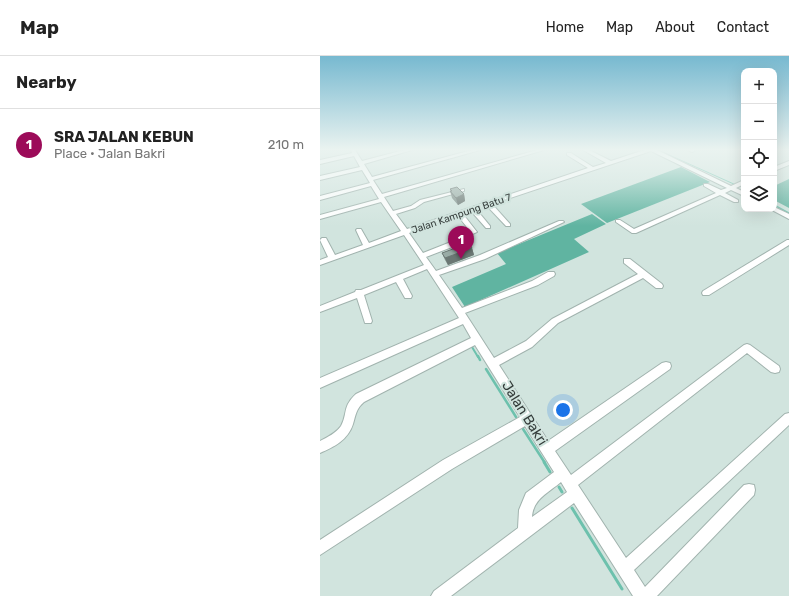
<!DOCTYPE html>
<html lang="en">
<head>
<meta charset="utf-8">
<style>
  :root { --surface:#fff; --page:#f6f6f6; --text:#222; --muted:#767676; --line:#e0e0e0; --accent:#9c0b59 }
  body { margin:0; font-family:Rubik,sans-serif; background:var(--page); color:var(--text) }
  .controls { position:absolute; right:12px; top:12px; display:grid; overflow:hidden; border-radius:8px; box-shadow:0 4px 16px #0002 }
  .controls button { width:36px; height:36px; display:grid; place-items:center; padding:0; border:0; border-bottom:1px solid var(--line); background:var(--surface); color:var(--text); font:20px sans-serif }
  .you { position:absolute; left:243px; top:354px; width:14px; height:14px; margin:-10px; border:3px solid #fff; border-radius:50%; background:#1a73e8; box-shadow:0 0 0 6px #1a73e833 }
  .badge { display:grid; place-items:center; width:26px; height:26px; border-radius:50%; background:var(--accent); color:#fff; font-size:13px; font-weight:700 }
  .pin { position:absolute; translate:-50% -33px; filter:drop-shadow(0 1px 2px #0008) }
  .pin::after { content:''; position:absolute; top:21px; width:14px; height:12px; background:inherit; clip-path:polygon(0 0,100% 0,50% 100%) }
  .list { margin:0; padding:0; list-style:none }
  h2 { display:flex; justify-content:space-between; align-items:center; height:52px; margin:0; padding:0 16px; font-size:17px }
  h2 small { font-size:13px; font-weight:400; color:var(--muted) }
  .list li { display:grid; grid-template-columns:26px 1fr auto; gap:12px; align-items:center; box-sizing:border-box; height:72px; padding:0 16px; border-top:1px solid var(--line) }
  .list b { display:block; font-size:15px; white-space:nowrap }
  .list p { margin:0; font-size:13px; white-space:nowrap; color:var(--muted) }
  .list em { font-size:13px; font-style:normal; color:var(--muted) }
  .icon { flex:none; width:22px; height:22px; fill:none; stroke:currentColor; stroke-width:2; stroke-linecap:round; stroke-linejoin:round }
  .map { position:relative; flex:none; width:469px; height:540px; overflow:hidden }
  header { display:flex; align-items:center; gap:24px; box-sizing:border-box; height:56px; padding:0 20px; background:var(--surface); border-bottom:1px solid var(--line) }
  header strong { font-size:19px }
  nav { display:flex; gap:22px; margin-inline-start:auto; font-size:14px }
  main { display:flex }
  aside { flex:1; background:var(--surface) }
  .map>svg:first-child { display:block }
  .forest { fill:#60b4a1 }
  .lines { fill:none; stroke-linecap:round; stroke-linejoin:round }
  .stream-far4 { stroke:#6dc1ad; stroke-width:1 }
  .stream-far3 { stroke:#6dc1ad; stroke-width:1.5 }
  .stream-far2 { stroke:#6dc1ad; stroke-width:2 }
  .stream-far1 { stroke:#6dc1ad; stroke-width:2.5 }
  .stream { stroke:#6dc1ad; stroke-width:3 }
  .minor-casing { stroke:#a1b3ae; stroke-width:2 }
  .minor { fill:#fff; fill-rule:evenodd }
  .wall { fill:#84948f }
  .shaded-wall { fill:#6b7874 }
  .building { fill:#99aca6; stroke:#6b7874 }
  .labels { text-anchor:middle; stroke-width:4; stroke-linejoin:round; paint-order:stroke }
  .far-street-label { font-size:10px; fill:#353d3b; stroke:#d1e4de }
  .near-street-label { font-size:14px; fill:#353d3b; stroke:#d1e4de }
</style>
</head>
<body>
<header>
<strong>Map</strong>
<nav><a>Home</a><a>Map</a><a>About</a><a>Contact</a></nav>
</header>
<main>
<aside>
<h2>Nearby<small></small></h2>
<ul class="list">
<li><span class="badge">1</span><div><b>SRA JALAN KEBUN</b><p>Place · Jalan Bakri</p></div><em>210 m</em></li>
</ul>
</aside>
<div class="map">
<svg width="469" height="540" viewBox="0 0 469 540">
  <rect width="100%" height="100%" fill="#d1e4de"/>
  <!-- forest -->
  <g class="forest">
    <path d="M361,111l29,15 -103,41 -26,-19z"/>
    <path d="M469,123v29l-15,-8v-14z"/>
    <path d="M272,158l14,10 -32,15 15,13 -124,55 -13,-20 54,-23 -9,-11z"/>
  </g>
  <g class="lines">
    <!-- stream-far4 -->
    <path class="stream-far4" d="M338,94l78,35"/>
    <!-- stream-far3 -->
    <path class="stream-far3" d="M454,149l15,8"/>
    <!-- stream-far2 -->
    <path class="stream-far2" d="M152,291l6,10"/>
    <!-- stream-far1 -->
    <g class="stream-far1">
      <path d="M158,300l2,4"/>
      <path d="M166,313l30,48"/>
      <path d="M203,373l22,34"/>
    </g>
    <!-- stream -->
    <g class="stream">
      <path d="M224,406l6,10"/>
      <path d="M239,431l3,5"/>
      <path d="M252,452l50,81"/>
    </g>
    <defs>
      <g id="minor">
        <path d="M31,94h4l7,11 42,-11h8l-48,14 8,13 100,-27h8l-107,30 9,14 155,-44h7l-160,47 9,14 18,-5 9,-6 44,-11v2l-40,11 -9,6 -19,6 11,15 181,-61 -21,-13v-2h4l22,14 13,-4 -23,-13h6l22,11 33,-11h13l74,36 13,-6v4l-8,4 8,4v4l-13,-6 -6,3 13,7v2h-4l-14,-7 -84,38h-4l-16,-11v-2h4l14,9 82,-36 -12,-7v-2h4l13,6 6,-2 -76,-37 -159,53 18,20v2h-4l-19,-20 -11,3 14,17v2h-4l-15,-17 -8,3 14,18 -7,3 -5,7 -39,15 10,14 44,-16 79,-34h4l1,1 -79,37 -46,16 23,33 70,-27 16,-9h6l1,2 -1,2 -16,9 -73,28 29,45 32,-17 26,-22 86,-45 -14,-11v-4h6l32,25 1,2 -1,2h-6l-13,-10 -85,45 -26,24 -33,18 49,76 114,-78 4,-1 4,1 1,3 -1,3 -115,82 16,24 173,-130 3,-1 3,1 29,21 1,3 -1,3 -4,1 -4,-1 -24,-19 -169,132 48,73 159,-144 4,-1v12l-155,145 11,17 99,-102 5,-1 5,1 1,5 -1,5 -97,101h-24l-59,-93 -123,93h-20l3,-5 84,-63 1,-18 7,-17 28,-21 -29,-46 -73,43 -132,86v-15l123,-80 77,-43 -45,-72 -111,57c-8,7 -8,12 -11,22 -5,16 -19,23 -33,29v-12c8,-4 16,-8 21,-15 7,-13 1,-19 15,-32l115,-56 -8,-14 -143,64v-10l139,-60 -32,-49 -24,10 9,17 -1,2h-6l-9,-16 -32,13 8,26 -1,2h-6l-8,-25 -37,14v-6l35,-14 1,-2h5l63,-25 -20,-30 -84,30v-5l8,-3 -8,-17 2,-2h4l9,17 28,-10 -7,-15 1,-1h4l8,14 32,-12 -20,-29 -61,17v-4l59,-16 -8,-13 -51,14v-4l50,-13 -8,-13 -42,10v-4l40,-9 -6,-11 -34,8v-4l32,-7zM138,160l12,15 -4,2 -5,5 -38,15 -14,-20zM241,426l6,10 -35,25c1,-18 16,-24 29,-35z"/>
        <path d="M368,94h6v1l-2,1z"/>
        <path d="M469,105v4l-15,6v-4z"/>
        <path d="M454,151l15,7v5l-17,-9 -1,-1h3z"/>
        <path d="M467,184h2v5l-80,50h-6l-1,-2 1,-2z"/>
      </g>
    </defs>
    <!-- minor casing -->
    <use href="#minor" class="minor-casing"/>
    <!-- minor -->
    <use href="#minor" class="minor"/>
  </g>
  <!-- wall -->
  <g class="wall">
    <path d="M130,133l14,5 1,7 -7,4 -6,-7 -2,-7h1z"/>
    <path d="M152,192l2,7 -26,10 -3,-5 -3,-7z"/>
  </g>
  <!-- shaded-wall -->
  <g class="shaded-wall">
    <path d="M144,138l1,7 -7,4 -2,-7z"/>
    <path d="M152,192l2,7 -26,10 -3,-7z"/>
  </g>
  <!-- building -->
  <g class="building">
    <path d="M137,131l7,7 -8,4 -6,-7h2l-2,-2z"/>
    <path d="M149,187l3,5 -27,10 -3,-5z"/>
  </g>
  <!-- sky -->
  <linearGradient id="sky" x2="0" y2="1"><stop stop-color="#77b9d0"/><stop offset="0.55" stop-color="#eaf3f0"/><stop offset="1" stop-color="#eaf3f0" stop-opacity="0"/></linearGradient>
  <rect width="469" height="170" fill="url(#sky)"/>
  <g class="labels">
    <!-- far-street labels -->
    <g class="far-street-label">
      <text transform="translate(141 157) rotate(-19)" y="4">Jalan Kampung Batu 7</text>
    </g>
    <!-- near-street labels -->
    <g class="near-street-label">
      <text transform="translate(205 357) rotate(58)" y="5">Jalan Bakri</text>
    </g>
  </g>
</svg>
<div class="controls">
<button>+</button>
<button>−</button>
<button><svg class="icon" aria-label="locate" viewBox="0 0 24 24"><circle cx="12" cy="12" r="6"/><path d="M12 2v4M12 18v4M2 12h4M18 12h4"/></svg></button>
<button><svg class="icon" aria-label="layers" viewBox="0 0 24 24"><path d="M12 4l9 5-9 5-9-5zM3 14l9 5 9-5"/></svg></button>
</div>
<div class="you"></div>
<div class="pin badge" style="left:141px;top:203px">1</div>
</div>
</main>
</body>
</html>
